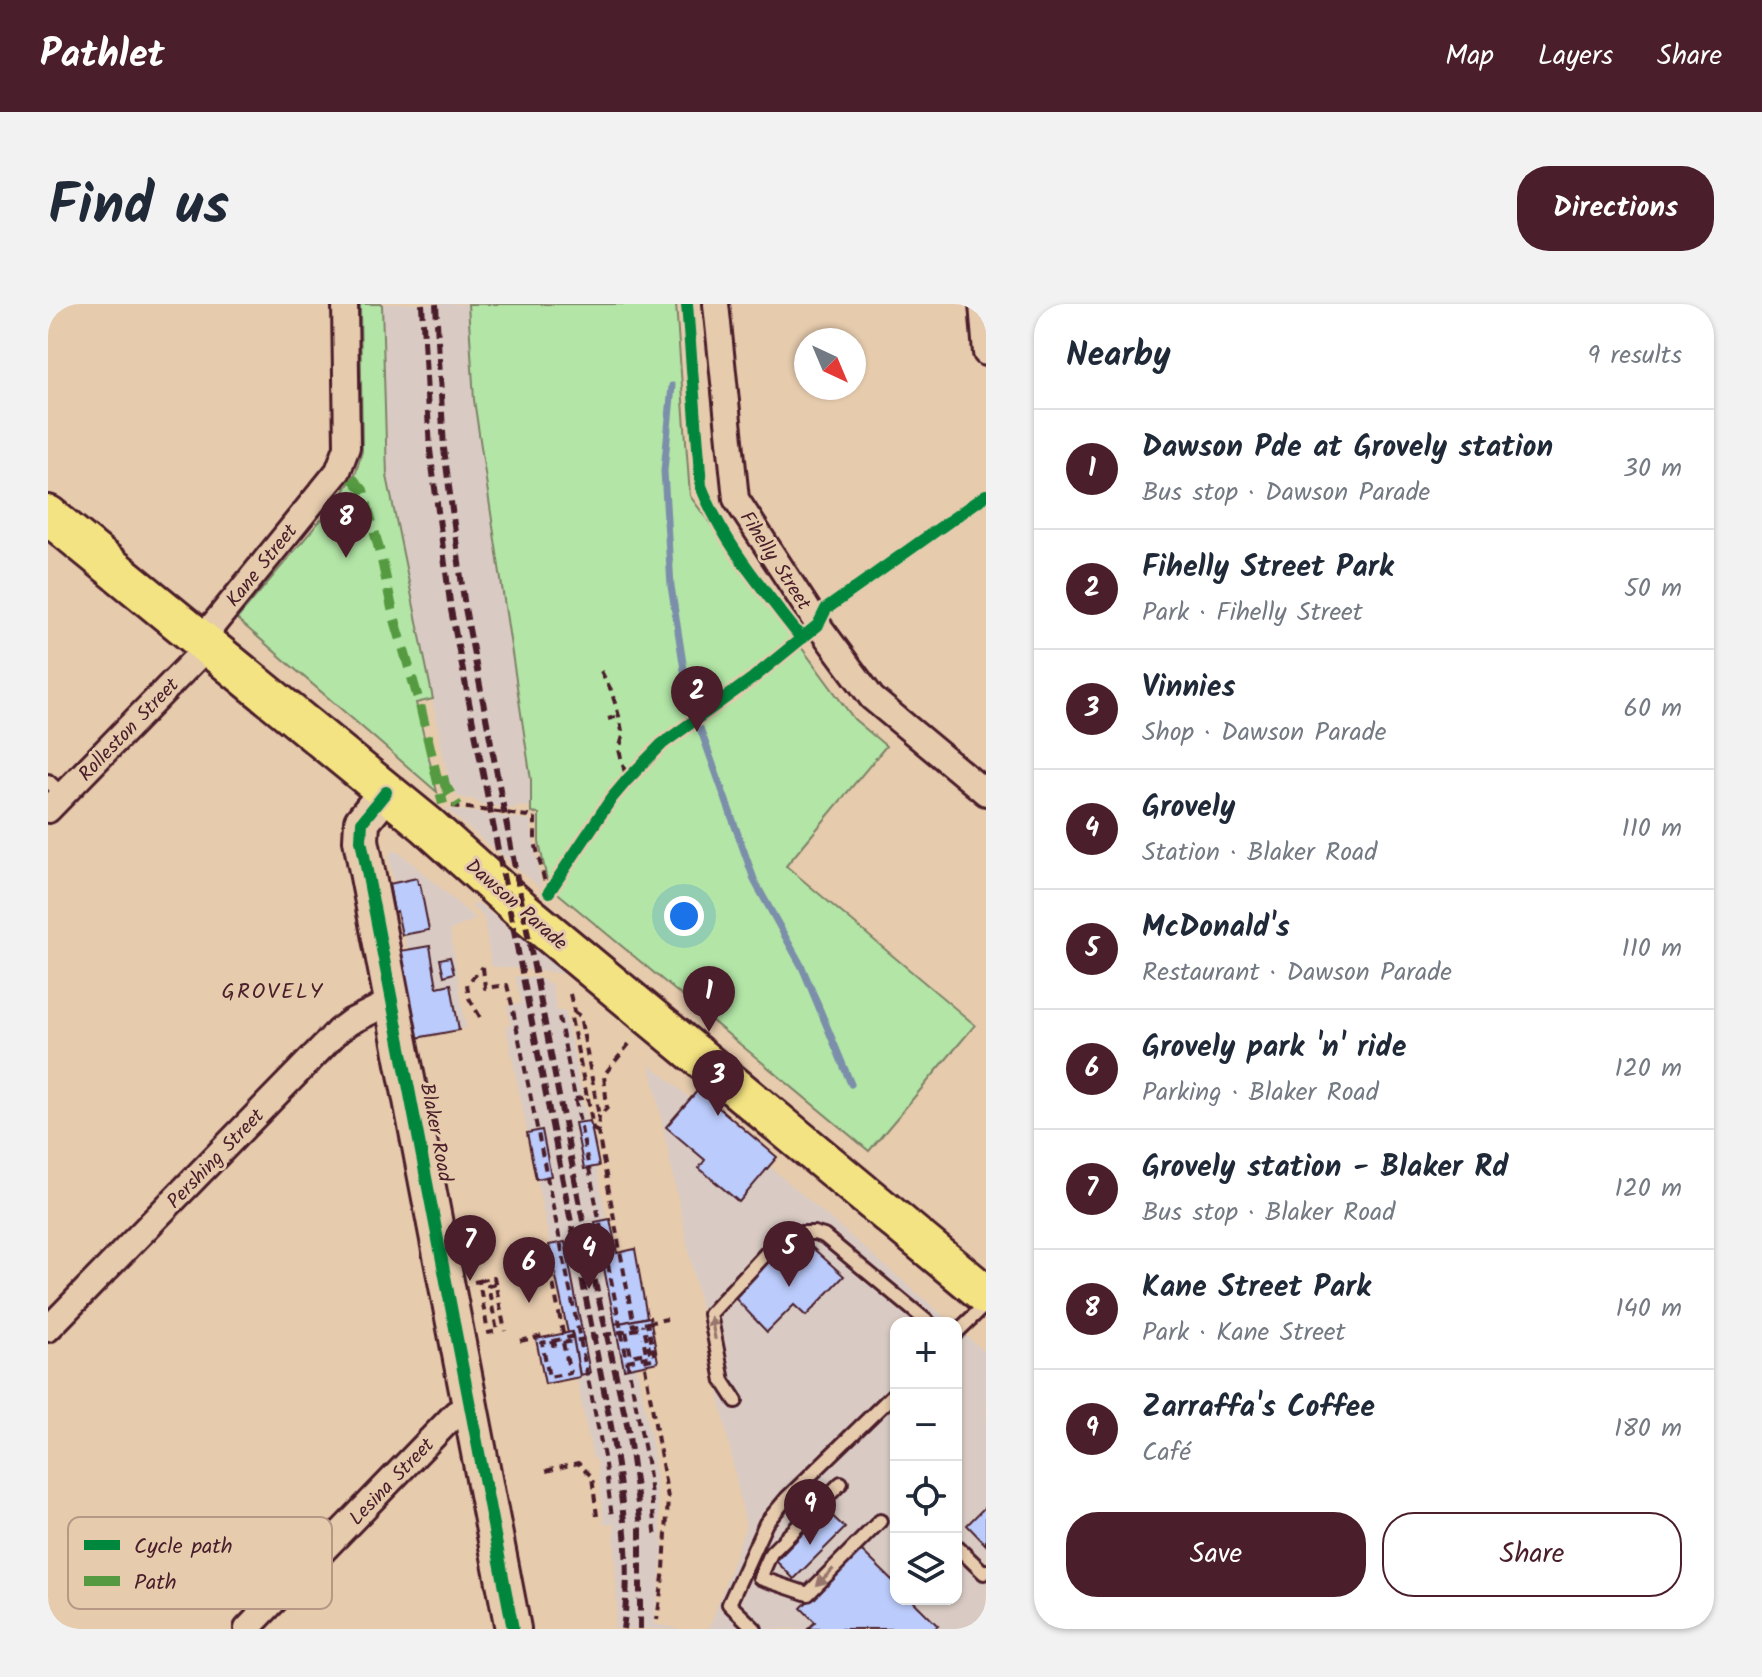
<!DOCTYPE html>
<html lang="en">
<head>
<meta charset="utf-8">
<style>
  :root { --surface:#fff; --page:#f2f2f3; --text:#1f2937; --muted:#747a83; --line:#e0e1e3; --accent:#4a1f2b }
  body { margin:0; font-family:Kalam,sans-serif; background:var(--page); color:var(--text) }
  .controls { position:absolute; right:24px; bottom:24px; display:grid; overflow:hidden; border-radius:16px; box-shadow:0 2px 6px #0004 }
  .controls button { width:72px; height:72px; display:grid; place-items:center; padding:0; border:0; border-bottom:2px solid var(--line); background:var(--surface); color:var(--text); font:40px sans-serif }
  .compass { position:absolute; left:746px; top:24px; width:72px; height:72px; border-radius:50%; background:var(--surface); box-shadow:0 2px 6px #0004; rotate:136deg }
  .you { position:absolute; left:636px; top:612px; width:28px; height:28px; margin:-20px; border:6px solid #fff; border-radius:50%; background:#1a73e8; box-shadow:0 0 0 12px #1a73e833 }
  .badge { display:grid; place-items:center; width:52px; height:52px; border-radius:50%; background:var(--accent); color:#fff; font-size:26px; font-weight:700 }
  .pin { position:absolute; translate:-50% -66px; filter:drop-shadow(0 2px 4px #0008) }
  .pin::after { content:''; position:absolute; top:42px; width:28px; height:24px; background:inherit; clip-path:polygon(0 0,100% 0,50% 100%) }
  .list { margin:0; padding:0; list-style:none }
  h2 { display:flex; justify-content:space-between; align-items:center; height:104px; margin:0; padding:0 32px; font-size:34px }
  h2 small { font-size:26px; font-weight:400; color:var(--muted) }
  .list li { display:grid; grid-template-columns:52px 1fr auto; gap:24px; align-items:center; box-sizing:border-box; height:120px; padding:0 32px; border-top:2px solid var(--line) }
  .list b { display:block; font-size:30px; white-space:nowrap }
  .list p { margin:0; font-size:26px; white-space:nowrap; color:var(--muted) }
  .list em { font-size:26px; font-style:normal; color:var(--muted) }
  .actions { display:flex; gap:16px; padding:24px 32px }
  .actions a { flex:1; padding:18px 0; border:2px solid var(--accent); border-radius:32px; text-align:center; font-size:28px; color:var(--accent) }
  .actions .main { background:var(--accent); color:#fff }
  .icon { flex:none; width:44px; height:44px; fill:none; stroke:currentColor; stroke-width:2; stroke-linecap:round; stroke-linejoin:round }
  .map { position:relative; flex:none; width:938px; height:1325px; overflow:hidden; border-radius:32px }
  header { display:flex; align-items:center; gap:48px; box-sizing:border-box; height:112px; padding:0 40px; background:var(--accent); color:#fff }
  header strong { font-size:38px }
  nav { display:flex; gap:44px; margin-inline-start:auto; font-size:28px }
  .intro { display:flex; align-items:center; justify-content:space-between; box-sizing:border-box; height:192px; padding:0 48px }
  h1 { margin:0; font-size:56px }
  .button { padding:20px 36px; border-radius:32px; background:var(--accent); color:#fff; font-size:28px; font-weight:700 }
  main { display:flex; gap:48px; padding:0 48px }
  aside { flex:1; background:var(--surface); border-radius:32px; box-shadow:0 2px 6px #0004 }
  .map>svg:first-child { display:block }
  .built { fill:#d9cbc4 }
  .green { fill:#b2e5a6; stroke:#7e8268; stroke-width:2 }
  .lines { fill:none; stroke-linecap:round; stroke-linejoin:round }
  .stream { stroke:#7c8faa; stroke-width:7 }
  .building { fill:#bbcbfb; stroke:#4a1f2b; stroke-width:2 }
  .lane-casing { stroke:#4a1f2b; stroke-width:18 }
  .street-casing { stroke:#4a1f2b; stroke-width:30 }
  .secondary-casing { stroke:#4a1f2b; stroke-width:40 }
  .primary-casing { stroke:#4a1f2b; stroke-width:44 }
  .path { stroke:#4a1f2b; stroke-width:4; stroke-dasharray:8 6; stroke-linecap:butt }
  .lane { stroke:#e6cbad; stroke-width:12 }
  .street { stroke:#e6cbad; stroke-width:24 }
  .secondary { stroke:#e6cbad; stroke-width:34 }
  .primary { stroke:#f4e382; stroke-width:38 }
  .rail { stroke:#4a1f2b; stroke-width:6; stroke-dasharray:12 6; stroke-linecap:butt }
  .path-bridge { stroke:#4a1f2b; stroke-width:4; stroke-dasharray:8 6; stroke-linecap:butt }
  .quiet { stroke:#559a41; stroke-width:10; stroke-dasharray:20 10; stroke-linecap:butt }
  .cycleway-casing { stroke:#e6cbad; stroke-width:17 }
  .cycleway { stroke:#00873e; stroke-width:12 }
  .oneway { fill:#98756c }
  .labels { text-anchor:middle; stroke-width:6; stroke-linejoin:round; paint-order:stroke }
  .street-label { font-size:20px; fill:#4a1f2b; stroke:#e6cbad }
  .neighbourhood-label { font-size:22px; letter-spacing:2px; fill:#4a1f2b; stroke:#e6cbad }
  .key { fill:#e6cbad; stroke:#b79786; stroke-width:2 }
  .key-label { font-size:22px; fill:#4a1f2b }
</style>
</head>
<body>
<header>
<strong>Pathlet</strong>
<nav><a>Map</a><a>Layers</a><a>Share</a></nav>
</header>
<div class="intro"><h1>Find us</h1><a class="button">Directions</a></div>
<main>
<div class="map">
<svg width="938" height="1325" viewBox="0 0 938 1325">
  <rect width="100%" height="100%" fill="#e6cbad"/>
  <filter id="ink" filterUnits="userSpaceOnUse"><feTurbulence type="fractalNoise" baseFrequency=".0125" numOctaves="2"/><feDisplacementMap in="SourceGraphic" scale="16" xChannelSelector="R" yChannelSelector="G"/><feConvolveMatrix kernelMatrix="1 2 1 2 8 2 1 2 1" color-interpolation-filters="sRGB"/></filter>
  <g filter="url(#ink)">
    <!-- built -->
    <g class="built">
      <path d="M334,0h86l6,96 57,380v27l-14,-1 -4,3 -33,-5 -5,-4 -16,-3 -10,-14 -62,-307z"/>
      <path d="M397,504l85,12 12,69z"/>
      <path d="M344,546l8,3 76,66 -26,11 16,98 -42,8 -35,-179z"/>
      <path d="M430,599l92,71 -79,-8 -7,-49 -13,-11z"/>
      <path d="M467,672l24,2 13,7 5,26 8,-1 88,438 10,101 -9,75 24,5h-64l3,-23 -3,-82h-10l-7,-65h-4l-87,-433 5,-1 -4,-19 15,-3z"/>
      <path d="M602,760l302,259h-56v276h60v-272l30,26v276h-277l37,-103z"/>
    </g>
    <!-- green -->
    <g class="green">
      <path d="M312,0h22l5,172 46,223 -17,4 21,89 -200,-173 104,-123 15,-24 6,-21z"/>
      <path d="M420,0h208l14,192 164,223 32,27 -100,120 189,159 -106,126 -321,-266 -9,-43v-28l-8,-1v-33l-57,-380z"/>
    </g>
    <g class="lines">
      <!-- stream -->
      <g class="stream">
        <path d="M624,82l-8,85 7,115 19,122"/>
        <path d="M652,424l55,154 47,85 49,117"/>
      </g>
    </g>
    <!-- building -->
    <g class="building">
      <path d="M369,574l1,6h2l9,46 -27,5 -5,-24 -3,1 -5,-28z"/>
      <path d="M382,642l7,41 14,-3 8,46 -43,8 -16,-87z"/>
      <path d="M402,653l4,16 -10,3 -4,-17z"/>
      <path d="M650,786l79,67 -38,45 -40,-34 6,-8 -39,-33z"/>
      <path d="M542,817l9,45 -15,3 -9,-46z"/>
      <path d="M494,826l9,46 -15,3 -9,-46z"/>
      <path d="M562,915l7,34 18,-4 12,68 -32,7 -20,-102z"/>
      <path d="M739,937l19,1 38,34 -38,40 -12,-11 -27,27 -33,-35z"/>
      <path d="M517,938l25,131 -10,2 -8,-43 -4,1 -19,-88z"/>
      <path d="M602,1013l8,45 -34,7 -9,-45z"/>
      <path d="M524,1028l8,45 -35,7 -9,-45z"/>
      <path d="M938,1202v39l-19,-20z"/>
      <path d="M778,1206l19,18 -51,51 -18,-18z"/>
      <path d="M812,1245l36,35v15h15l27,27 -4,3h-126l7,-7 -14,-14z"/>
    </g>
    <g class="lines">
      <defs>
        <g id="lane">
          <path d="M0,477l15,14"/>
          <path d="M908,1029l30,-29"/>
          <path d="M688,1097l-13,-20 -13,-67 75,-81h29l10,3 105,87"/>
          <path d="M793,1179l-70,70 -11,25 48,16 72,-73"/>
          <path d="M908,1242l28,27 2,-2"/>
          <path d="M707,1325l-26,-25 37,-81 21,-25 109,-106"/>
        </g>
        <g id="street">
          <path d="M668,0l20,195 82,126 54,73 114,95"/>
          <path d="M934,0l4,49"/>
          <path d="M152,337l138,-170 9,-24 -2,-143"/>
          <path d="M0,506l159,-163"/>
          <path d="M0,1025l290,-298 12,-9 42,-21"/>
          <path d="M199,1325l209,-216 15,-4"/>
        </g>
        <path id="secondary" d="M338,488l-24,30 -1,18 152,789"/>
        <path id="primary" d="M0,211l379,310 96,86 463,384"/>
      </defs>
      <!-- lane casing -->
      <use href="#lane" class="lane-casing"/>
      <!-- street casing -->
      <use href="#street" class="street-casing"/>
      <!-- secondary casing -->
      <use href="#secondary" class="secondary-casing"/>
      <!-- primary casing -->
      <use href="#primary" class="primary-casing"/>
      <!-- path -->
      <g class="path">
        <path d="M553,367l10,19 8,26 4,20 -4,14 8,30"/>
        <path d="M560,415l11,-3"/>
        <path d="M404,502l83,11v25l11,45"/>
        <path d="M435,663l2,21 22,-3 5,20 92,452 8,60"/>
        <path d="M522,690l4,17"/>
        <path d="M432,713l-11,-19 -2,-14 16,-17"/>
        <path d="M511,713l88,444 9,78"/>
        <path d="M581,740l-25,31 3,33 -8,8 -1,16 36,194 13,-3 8,35 -11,3 24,137 -4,71 -7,51"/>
        <path d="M540,794l5,31 5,3"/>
        <path d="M527,795l12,-2 -16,-79 3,-6 6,4 19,100"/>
        <path d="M497,975l7,-1 12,60"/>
        <path d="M431,977l15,-4 11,54"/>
        <path d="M426,978l5,-1 9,52 9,-2 -9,-45 8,-2"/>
        <path d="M599,1019l20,-4"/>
        <path d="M591,1025l-13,2 5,25 15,-3 -3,-16"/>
        <path d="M472,1037l23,-5 1,7"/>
        <path d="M504,1037l1,4 10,-2 7,30 -21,4 -7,-34c12,-2 25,-5 37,-8"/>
        <path d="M579,1057l24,-5 -8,-32"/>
        <path d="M498,1167l32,-8 14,14 5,39"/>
      </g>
      <!-- lane -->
      <use href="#lane" class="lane"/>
      <!-- street -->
      <use href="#street" class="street"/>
      <!-- secondary -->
      <use href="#secondary" class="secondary"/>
      <!-- primary -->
      <use href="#primary" class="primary"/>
      <!-- rail -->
      <g class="rail">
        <path d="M374,0l8,146 21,160 160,816c10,67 22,135 12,203"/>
        <path d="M388,0l8,145 21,159 128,665 35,156 12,90v110"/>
      </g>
      <!-- path-bridge -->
      <path class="path-bridge" d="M515,1039l63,-12"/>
      <!-- quiet -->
      <g class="quiet">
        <path d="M304,174l11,12 19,70 11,53 27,92 23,99"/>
        <path d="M395,472l2,9 13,21"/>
      </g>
      <defs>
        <g id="cycleway">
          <path d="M639,0l14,182c22,57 63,104 100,152"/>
          <path d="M338,488l-24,30 -1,18 152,789"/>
          <path d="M501,588l62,-93 16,-19 35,-36 91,-66 65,-53 8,-16 160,-114"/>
        </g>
      </defs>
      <!-- cycleway casing -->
      <use href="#cycleway" class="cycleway-casing"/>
      <!-- cycleway -->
      <use href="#cycleway" class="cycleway"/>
    </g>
    <!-- one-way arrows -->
    <defs><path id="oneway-solid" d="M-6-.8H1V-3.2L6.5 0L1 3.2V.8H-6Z" transform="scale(2)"/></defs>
    <g class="oneway">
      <use href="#oneway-solid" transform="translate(665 1024) rotate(-101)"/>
      <use href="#oneway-solid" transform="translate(777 1273) rotate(135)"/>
    </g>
  </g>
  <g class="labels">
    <!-- street labels -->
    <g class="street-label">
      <text transform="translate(728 256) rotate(57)" y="7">Fihelly Street</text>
      <text transform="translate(213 261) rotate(-51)" y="7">Kane Street</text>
      <text transform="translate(80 425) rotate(-46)" y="7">Rolleston Street</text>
      <text transform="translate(469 600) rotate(41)" y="7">Dawson Parade</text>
      <text transform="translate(389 828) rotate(79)" y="7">Blaker Road</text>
      <text transform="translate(167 854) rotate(-46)" y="7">Pershing Street</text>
      <text transform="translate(343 1177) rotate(-46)" y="7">Lesina Street</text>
    </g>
    <!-- neighbourhood labels -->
    <g class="neighbourhood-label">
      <text x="225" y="694">GROVELY</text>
    </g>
  </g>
  <!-- legend -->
  <rect x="20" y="1213" width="264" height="92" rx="12" class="key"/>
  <rect x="36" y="1236" width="36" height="10" fill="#00873e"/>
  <rect x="36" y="1272" width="36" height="10" fill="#559a41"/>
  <g class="key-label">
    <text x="86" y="1249">Cycle path</text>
    <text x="86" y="1285">Path</text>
  </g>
</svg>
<div class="controls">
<button>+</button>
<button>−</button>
<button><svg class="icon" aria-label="locate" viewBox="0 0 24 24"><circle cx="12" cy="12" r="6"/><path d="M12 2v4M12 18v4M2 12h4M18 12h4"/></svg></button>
<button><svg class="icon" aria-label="layers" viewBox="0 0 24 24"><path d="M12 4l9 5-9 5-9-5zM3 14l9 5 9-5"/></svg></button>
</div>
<svg class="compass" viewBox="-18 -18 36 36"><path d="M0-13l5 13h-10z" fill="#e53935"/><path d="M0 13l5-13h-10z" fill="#747a83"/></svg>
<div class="you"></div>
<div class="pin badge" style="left:661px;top:728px">1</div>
<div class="pin badge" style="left:649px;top:428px">2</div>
<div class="pin badge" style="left:670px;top:812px">3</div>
<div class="pin badge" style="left:541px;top:985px">4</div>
<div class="pin badge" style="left:741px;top:983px">5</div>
<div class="pin badge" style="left:481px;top:999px">6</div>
<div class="pin badge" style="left:422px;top:977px">7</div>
<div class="pin badge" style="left:298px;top:254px">8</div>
<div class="pin badge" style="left:762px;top:1241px">9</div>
</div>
<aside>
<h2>Nearby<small>9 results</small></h2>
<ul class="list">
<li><span class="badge">1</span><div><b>Dawson Pde at Grovely station</b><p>Bus stop · Dawson Parade</p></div><em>30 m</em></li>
<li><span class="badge">2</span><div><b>Fihelly Street Park</b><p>Park · Fihelly Street</p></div><em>50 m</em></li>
<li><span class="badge">3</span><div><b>Vinnies</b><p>Shop · Dawson Parade</p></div><em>60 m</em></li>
<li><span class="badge">4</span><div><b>Grovely</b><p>Station · Blaker Road</p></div><em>110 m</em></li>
<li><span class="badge">5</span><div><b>McDonald's</b><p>Restaurant · Dawson Parade</p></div><em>110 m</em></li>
<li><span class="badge">6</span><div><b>Grovely park 'n' ride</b><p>Parking · Blaker Road</p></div><em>120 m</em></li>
<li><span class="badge">7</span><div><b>Grovely station - Blaker Rd</b><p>Bus stop · Blaker Road</p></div><em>120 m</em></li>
<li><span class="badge">8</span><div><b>Kane Street Park</b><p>Park · Kane Street</p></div><em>140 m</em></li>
<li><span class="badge">9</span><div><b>Zarraffa's Coffee</b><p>Café</p></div><em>180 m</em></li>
</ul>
<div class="actions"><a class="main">Save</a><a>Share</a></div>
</aside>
</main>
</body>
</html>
